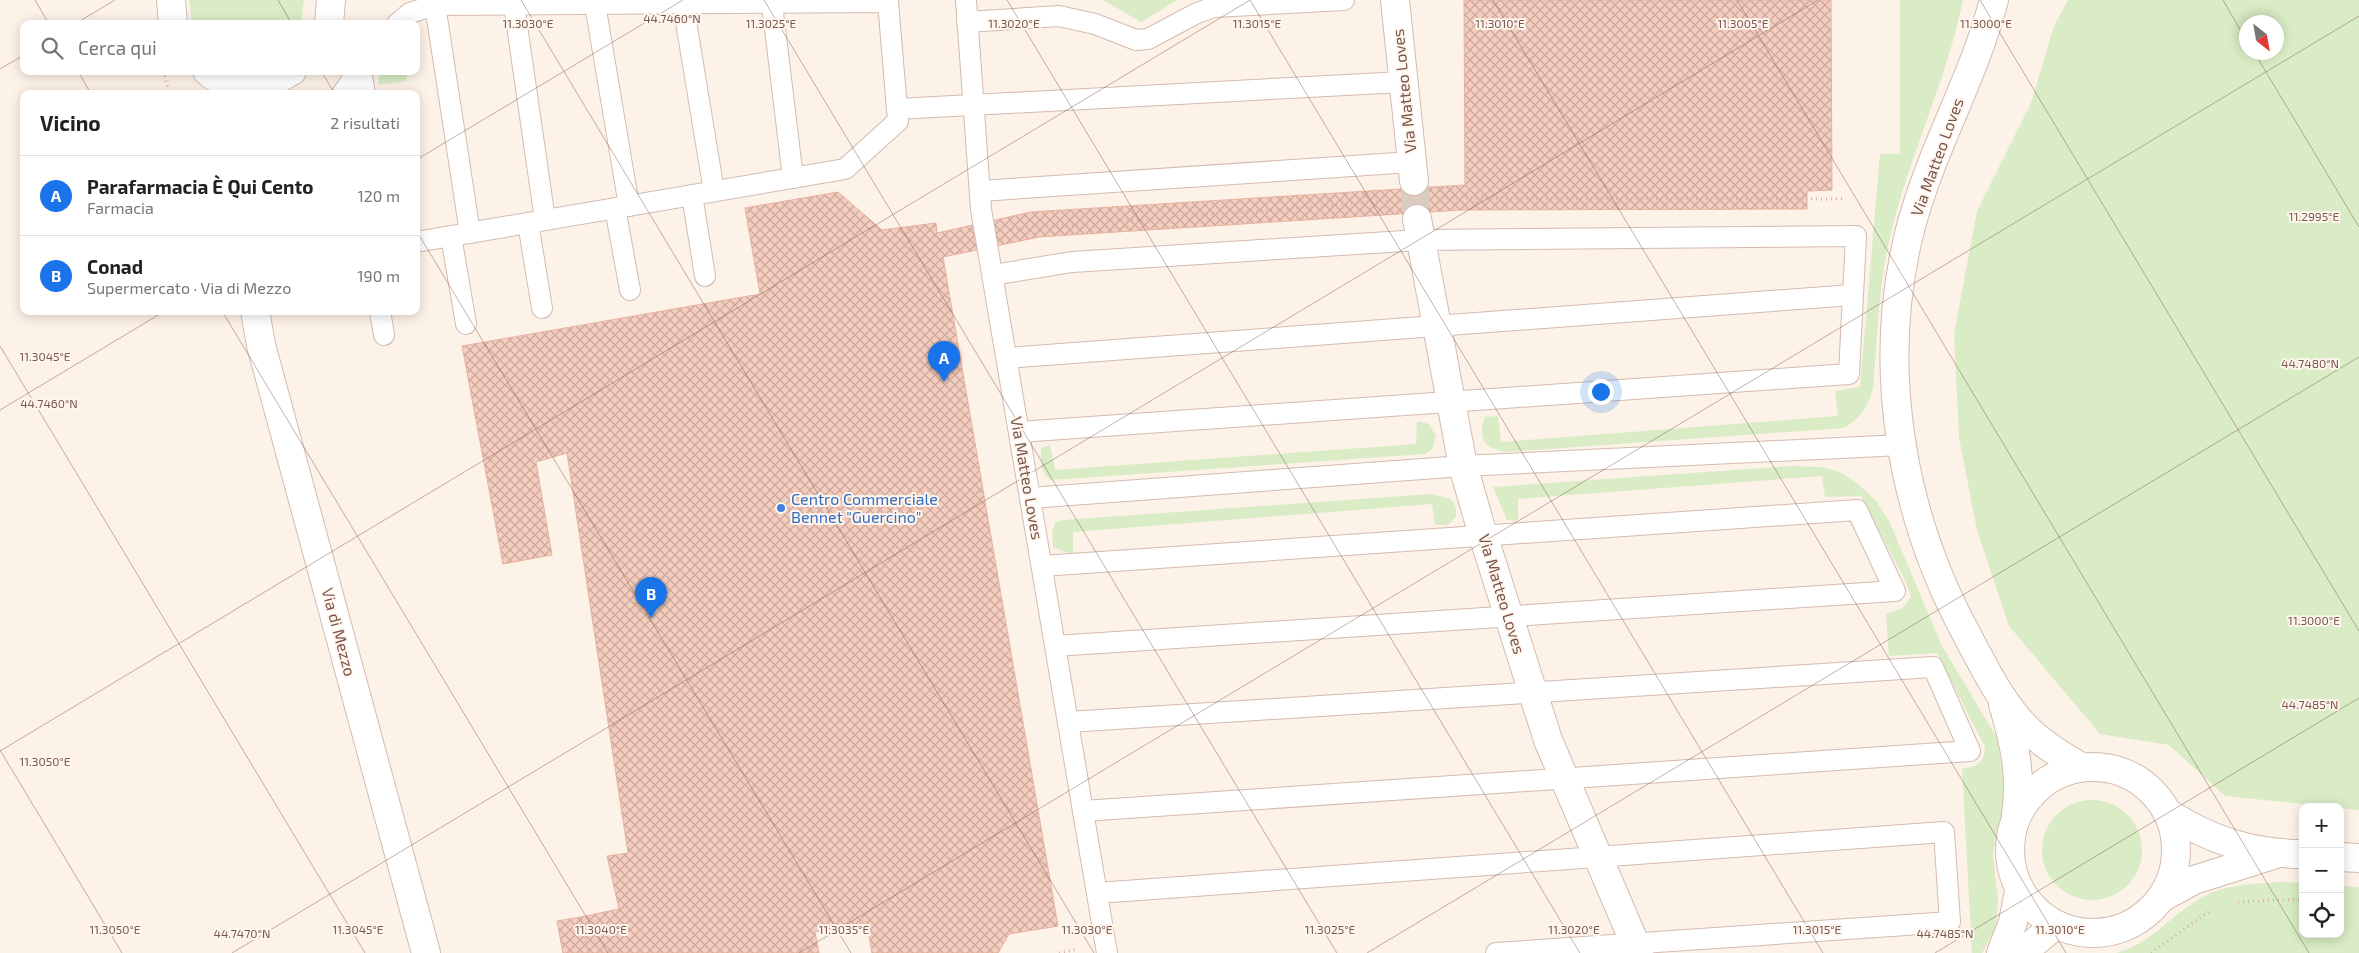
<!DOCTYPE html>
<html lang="it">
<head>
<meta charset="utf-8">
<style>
  :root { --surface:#fff; --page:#f2f2f2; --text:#222; --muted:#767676; --line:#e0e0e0; --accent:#1a73e8 }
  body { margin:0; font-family:"Exo 2",sans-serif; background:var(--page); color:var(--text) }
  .controls { position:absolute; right:15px; bottom:15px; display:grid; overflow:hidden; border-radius:10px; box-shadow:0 2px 12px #0003 }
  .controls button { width:45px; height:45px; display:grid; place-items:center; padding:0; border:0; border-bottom:1px solid var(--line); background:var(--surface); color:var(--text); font:25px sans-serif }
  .compass { position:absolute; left:2239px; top:15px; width:45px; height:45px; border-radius:50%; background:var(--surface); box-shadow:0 2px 12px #0003; rotate:149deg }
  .you { position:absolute; left:1600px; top:391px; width:18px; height:18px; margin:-12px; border:4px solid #fff; border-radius:50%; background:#1a73e8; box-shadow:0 0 0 8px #1a73e833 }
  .badge { display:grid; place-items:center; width:32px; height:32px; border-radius:50%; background:var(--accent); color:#fff; font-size:16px; font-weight:700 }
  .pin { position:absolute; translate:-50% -41px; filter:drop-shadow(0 1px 2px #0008) }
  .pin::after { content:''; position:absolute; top:26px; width:18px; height:15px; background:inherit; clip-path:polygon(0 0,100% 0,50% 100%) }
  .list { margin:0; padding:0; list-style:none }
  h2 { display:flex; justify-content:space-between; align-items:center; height:65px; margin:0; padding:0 20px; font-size:21px }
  h2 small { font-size:16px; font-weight:400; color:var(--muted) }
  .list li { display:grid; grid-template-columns:32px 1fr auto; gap:15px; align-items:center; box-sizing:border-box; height:80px; padding:0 20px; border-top:1px solid var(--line) }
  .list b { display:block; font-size:19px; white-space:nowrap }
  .list p { margin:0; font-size:16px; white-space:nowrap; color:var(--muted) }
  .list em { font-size:16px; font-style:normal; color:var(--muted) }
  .icon { flex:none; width:28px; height:28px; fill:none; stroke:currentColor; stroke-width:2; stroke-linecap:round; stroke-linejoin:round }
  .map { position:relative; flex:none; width:2359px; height:953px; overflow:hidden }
  .search { position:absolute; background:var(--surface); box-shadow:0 2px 12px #0003; left:20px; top:20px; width:400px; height:55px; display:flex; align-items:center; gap:12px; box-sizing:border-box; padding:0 18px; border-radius:10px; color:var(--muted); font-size:19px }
  .panel { position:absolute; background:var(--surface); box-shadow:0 2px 12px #0003; left:20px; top:90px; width:400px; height:225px; border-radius:10px }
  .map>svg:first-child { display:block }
  .grass { fill:#d9ecc5; fill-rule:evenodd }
  .building { fill:url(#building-cross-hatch); stroke:#e8b19d }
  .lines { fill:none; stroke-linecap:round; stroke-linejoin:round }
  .minor-tunnel { stroke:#dccbc0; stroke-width:28; stroke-dasharray:28 14; stroke-linecap:butt }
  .service-casing { stroke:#d3bbaf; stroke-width:22 }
  .minor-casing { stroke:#d3bbaf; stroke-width:30 }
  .tertiary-casing { stroke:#d3bbaf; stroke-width:30 }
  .path { stroke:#dab0a0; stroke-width:3; stroke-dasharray:1 4; stroke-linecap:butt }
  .service { stroke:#fff; stroke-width:20 }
  .minor { stroke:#fff; stroke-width:28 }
  .tertiary { stroke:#fff; stroke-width:28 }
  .ticks { fill:none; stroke:#79554a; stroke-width:1; stroke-opacity:0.45 }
  .shop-dot { fill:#3f7fe0; stroke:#fff7ef; stroke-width:2 }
  .labels { text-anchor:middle; stroke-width:4; stroke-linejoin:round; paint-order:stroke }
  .street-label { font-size:16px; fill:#79554a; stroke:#fff7ef }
  .shop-label { font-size:16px; fill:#366cbe; stroke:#fff7ef; text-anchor:start }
  .ticks-label { font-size:12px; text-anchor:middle; fill:#79554a; stroke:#fff7ef; stroke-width:4; stroke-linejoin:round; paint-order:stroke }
</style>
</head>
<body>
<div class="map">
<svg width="2359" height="953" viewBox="0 0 2359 953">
  <defs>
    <pattern id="building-cross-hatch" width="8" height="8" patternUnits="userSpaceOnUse" patternTransform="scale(1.25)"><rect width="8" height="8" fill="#f4cdbe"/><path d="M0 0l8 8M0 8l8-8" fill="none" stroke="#caa99c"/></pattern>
  </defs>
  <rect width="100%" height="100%" fill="#fdf2e8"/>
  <!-- grass -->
  <g class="grass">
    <path d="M189,0h115l-3,24h-109z"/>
    <path d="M1103,0h74l-36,22z"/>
    <path d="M1900,0h63c-16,79 -53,154 -72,233 -12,46 -14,107 -18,155 -5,20 -12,29 -29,40l-338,24c-22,-4 -29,-13 -21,-35l13,-1 3,26 337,-26 -3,-25 25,-4 20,-233h20z"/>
    <path d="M2068,0h291v810l-134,-14 -56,-51 -69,-11 -91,-108 -32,-96 -18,-92 -5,-104 23,-123 54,-108 23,-77zM2246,22h30v30h-30z"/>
    <path d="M380,71h26l1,10 -29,4z"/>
    <path d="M1417,421l12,3 7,12 -3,12 -8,6 -374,26c-11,-7 -10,-19 -10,-32l9,-3 5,25 361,-26z"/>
    <path d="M1792,466l28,1 18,4 19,12 19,18 14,22 52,123 55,92 8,51 -1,20 -7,20 -4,25 5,46 -2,27 -14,26h-10l-10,-184c15,-2 23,-7 23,-22l-48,-94 -48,3 -3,-42 17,-6 8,-11 -5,-15 -45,-86 -36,1 -3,-21 -304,23v22l-11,-1 -14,-33z"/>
    <path d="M1431,494l20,5 5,8v10l-8,8h-13l-3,-21 -359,28v23l-20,-8 -1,-15 3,-9 8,-3z"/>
    <circle cx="2092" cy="850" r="50"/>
    <path d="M2281,882l22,1v51h37v-48l19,1v66h-243c35,-10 51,-34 80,-52 25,-17 56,-17 85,-19z"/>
  </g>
  <!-- building -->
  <g class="building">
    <path d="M1464,0h367l1,190 -25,1v18l-346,1 -422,27 -96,20 115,669 -49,8 -11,19h-126l-5,-30 -52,9 4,21h-231l-7,-36 38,-8 -12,-53 21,-3 -61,-400 -31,9 16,93 -49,9 -41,-218 298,-52 -15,-86 93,-16 44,38 54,-7 1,10 94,-21 434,-27z"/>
    <path d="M581,917l7,36h-25l-6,-32z"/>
  </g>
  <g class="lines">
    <!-- minor-tunnel -->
    <path class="minor-tunnel" d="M1414,181l3,38"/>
    <defs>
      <g id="service">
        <path d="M966,0l15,209 126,744"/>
        <path d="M595,4l34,202"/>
        <path d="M683,4l31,187"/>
        <path d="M772,4l21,174"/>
        <path d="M435,5l35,228"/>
        <path d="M514,5l31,215"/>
        <path d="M967,22l92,-6 36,8 41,16 12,-1 49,-26 17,-6 130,-7"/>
        <path d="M397,24l13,-11 25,-8 453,-3 9,107 1,12 -53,48 -429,73"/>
        <path d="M361,71l4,23"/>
        <path d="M342,94l16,-23"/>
        <path d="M897,109l506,-27"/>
        <path d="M980,191l432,-29"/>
        <path d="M692,195l13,81"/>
        <path d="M615,208l15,82"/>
        <path d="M528,223l14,85"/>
        <path d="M451,236l15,88"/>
        <path d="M993,275l79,-13 348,-22 436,-4 -7,138 -830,58"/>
        <path d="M380,311l4,24"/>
        <path d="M1007,358l845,-63"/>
        <path d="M1030,498l433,-32 438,-21"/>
        <path d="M1042,566l815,-56 38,81 -840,55"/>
        <path d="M1068,722l865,-55 37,84 -887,60"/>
        <path d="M1097,893l847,-61 6,90 -454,31"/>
      </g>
      <g id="minor">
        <path d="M1395,0l19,181"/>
        <path d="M1994,0c-21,81 -65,153 -85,234 -33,135 -8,280 58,401 18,34 38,76 68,101 14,12 30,22 46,31"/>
        <path d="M1417,219l46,247 20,69 65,205 91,213"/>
        <path d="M2003,704c11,37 19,71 13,110"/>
        <circle cx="2093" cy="850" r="83"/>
        <path d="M2168,813c42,27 84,41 135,41"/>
        <path d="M2340,857l19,1"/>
        <path d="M2161,898l33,-18 79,-25"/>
        <path d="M2001,953l12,-31 6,-31"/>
        <path d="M2022,953l33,-28"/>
      </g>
      <g id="tertiary">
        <path d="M171,0l2,24"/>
        <path d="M329,24l2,-24"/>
        <path d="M207,71c13,13 39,16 57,13 9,-1 20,-9 28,-13"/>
        <path d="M255,311l6,34 165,608"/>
      </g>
    </defs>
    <!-- service casing -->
    <use href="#service" class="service-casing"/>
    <!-- minor casing -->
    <use href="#minor" class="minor-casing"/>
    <!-- tertiary casing -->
    <use href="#tertiary" class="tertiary-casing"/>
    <!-- path -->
    <g class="path">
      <path d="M163,71l7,23"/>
      <path d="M1441,198l405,1"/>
      <path d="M1012,229l378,-28"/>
      <path d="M2238,902l65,-3"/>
      <path d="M1059,953l19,-4"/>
      <path d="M2151,953l60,-43"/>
    </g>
    <!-- service -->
    <use href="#service" class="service"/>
    <!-- minor -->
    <use href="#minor" class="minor"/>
    <!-- tertiary -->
    <use href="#tertiary" class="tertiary"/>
  </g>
  <!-- ticks -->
  <path class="ticks" d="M35,0l14,24M278,0l14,24M521,0l573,953M764,0l573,953M1007,0l573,953M1250,0l573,953M1493,0l573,953M1737,0l572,953M1980,0l379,631M2223,0l23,40M75,24l40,-24M2254,52l105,175M0,69l24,-14M78,71l13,23M321,71l14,23M416,160l267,-160M416,230l435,723M222,311l386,642M0,346l365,607M0,410l165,-99M0,750l122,203M0,751l1250,-751M232,953l1586,-953M799,953l1560,-937M1367,953l992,-596M1935,953l424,-255"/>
  <!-- markers -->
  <circle class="shop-dot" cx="781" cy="508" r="5"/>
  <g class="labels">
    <!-- street labels -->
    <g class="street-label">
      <text transform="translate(1404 91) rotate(-96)" y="6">Via Matteo Loves</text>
      <text transform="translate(1937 157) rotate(-70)" y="6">Via Matteo Loves</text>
      <text transform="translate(1027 478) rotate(80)" y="6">Via Matteo Loves</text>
      <text transform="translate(1502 594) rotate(73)" y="6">Via Matteo Loves</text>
      <text transform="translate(339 632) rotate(75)" y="6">Via di Mezzo</text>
    </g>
    <!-- shop labels -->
    <g class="shop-label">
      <text x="791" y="505">Centro Commerciale<tspan x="791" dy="18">Bennet "Guercino"</tspan></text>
    </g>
  </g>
  <g class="ticks-label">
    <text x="672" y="23">44.7460°N</text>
    <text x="771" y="28">11.3025°E</text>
    <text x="528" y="28">11.3030°E</text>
    <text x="1014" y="28">11.3020°E</text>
    <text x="1257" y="28">11.3015°E</text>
    <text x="1500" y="28">11.3010°E</text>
    <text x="1743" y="28">11.3005°E</text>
    <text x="1986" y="28">11.3000°E</text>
    <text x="2314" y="221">11.2995°E</text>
    <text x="45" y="361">11.3045°E</text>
    <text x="2310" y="368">44.7480°N</text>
    <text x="49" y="408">44.7460°N</text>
    <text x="2314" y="625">11.3000°E</text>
    <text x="2310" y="709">44.7485°N</text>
    <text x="45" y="766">11.3050°E</text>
    <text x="115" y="934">11.3050°E</text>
    <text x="358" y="934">11.3045°E</text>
    <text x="601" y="934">11.3040°E</text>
    <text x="844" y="934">11.3035°E</text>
    <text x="1087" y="934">11.3030°E</text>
    <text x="1330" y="934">11.3025°E</text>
    <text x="1574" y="934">11.3020°E</text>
    <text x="1817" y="934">11.3015°E</text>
    <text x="2060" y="934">11.3010°E</text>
    <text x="242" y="938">44.7470°N</text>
    <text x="1945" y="938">44.7485°N</text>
  </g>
</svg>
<div class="controls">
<button>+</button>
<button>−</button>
<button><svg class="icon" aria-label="locate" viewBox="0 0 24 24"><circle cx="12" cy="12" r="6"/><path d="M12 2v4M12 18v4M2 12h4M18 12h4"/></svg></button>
</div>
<svg class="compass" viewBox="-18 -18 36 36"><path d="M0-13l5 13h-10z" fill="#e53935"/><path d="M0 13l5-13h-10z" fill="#767676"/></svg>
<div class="you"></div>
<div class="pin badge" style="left:944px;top:382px">A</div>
<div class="pin badge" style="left:651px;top:618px">B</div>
<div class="search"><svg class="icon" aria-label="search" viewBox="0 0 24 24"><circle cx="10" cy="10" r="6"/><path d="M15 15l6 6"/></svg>Cerca qui</div>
<section class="panel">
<h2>Vicino<small>2 risultati</small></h2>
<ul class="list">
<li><span class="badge">A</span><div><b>Parafarmacia È Qui Cento</b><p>Farmacia</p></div><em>120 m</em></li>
<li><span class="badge">B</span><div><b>Conad</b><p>Supermercato · Via di Mezzo</p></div><em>190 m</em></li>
</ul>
</section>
</div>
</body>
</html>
